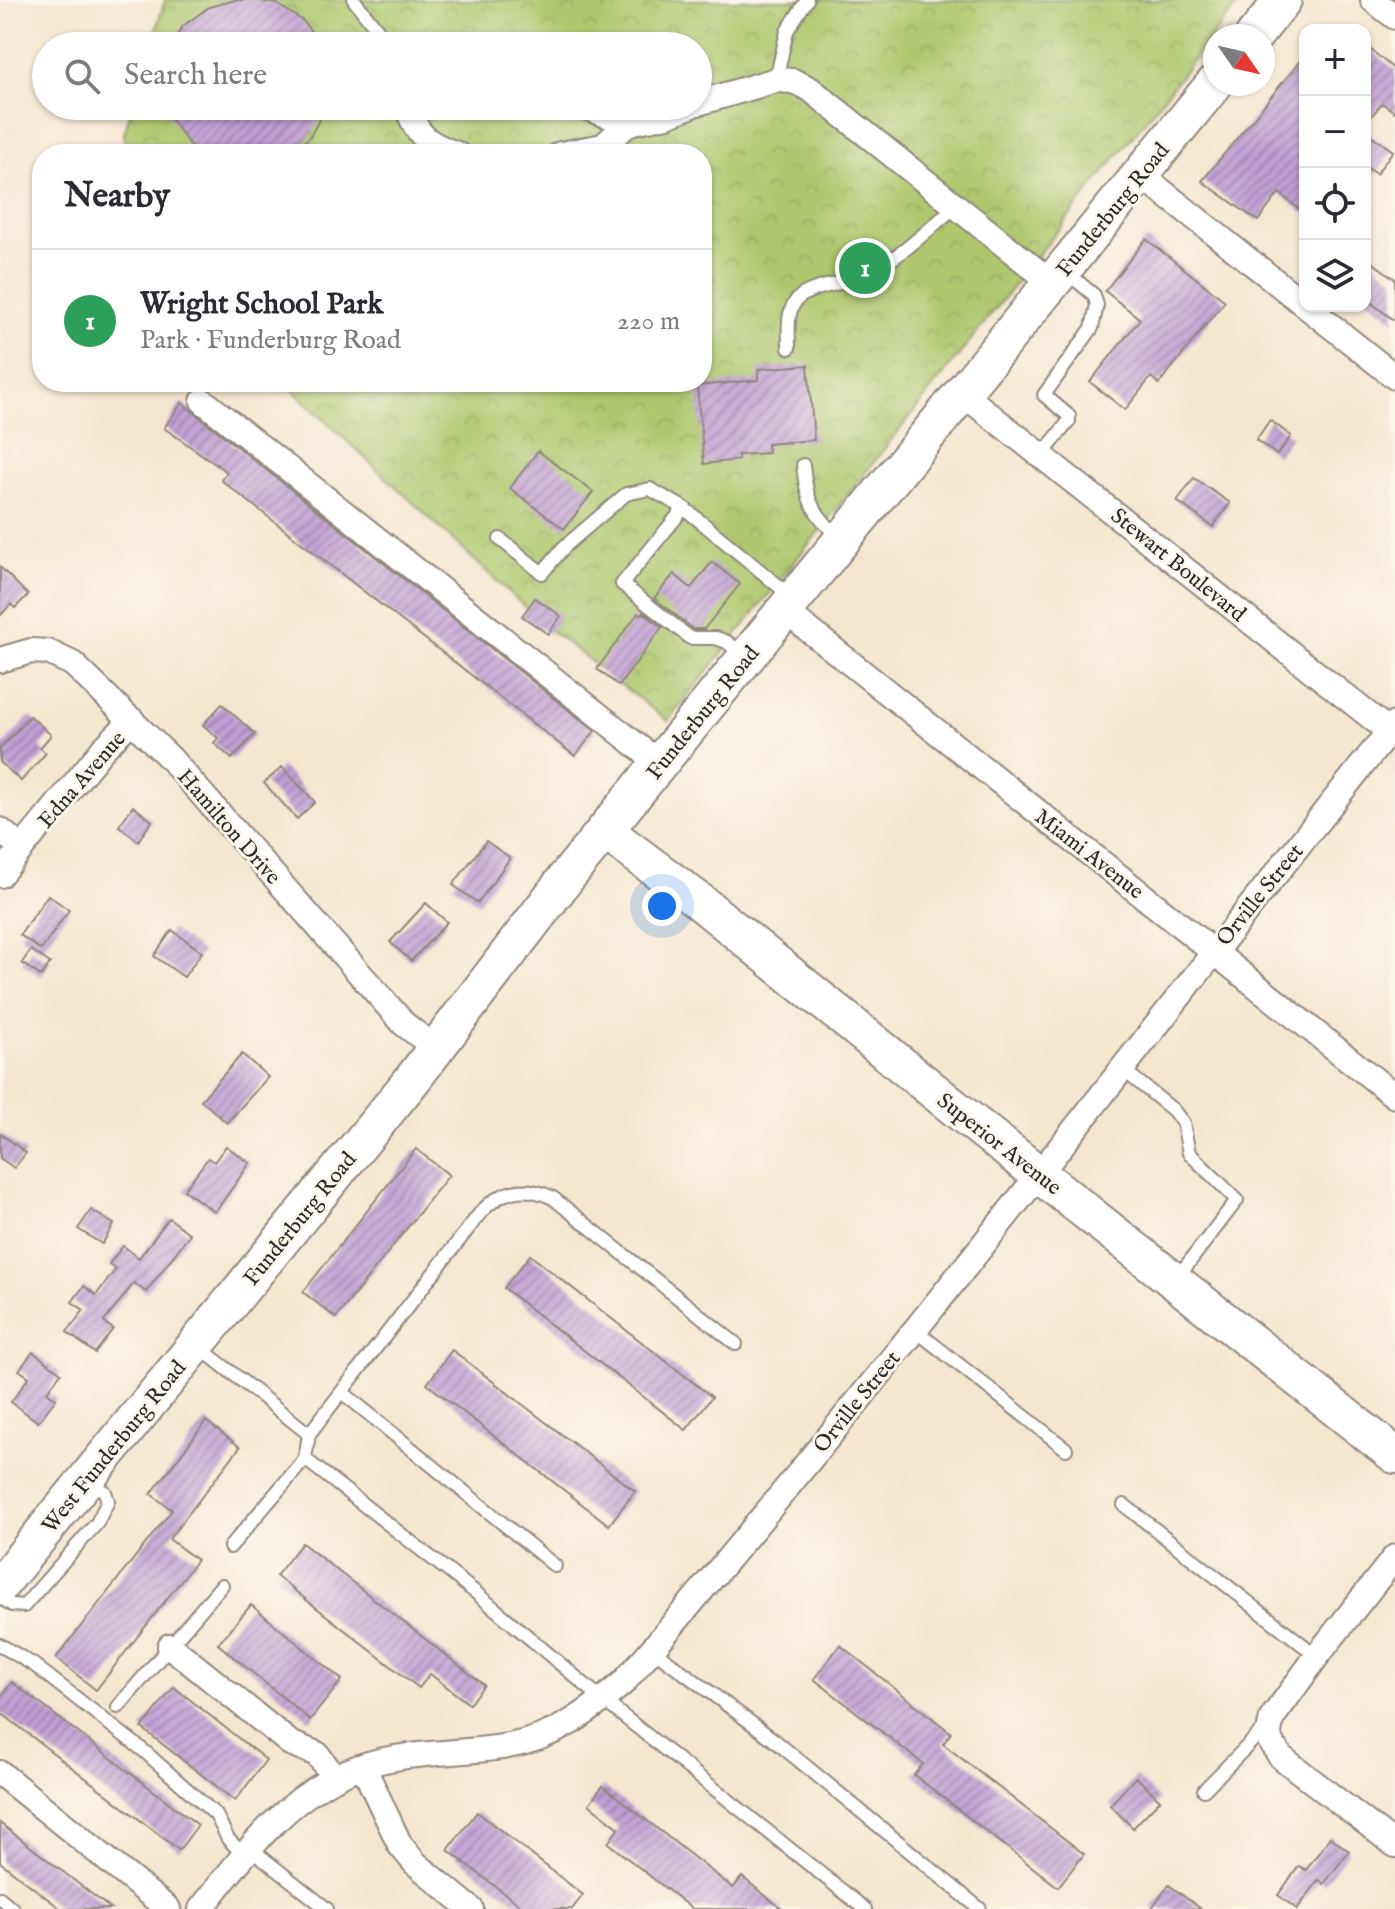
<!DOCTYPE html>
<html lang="en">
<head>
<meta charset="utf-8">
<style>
  :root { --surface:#fff; --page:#f2f2f3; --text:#2b2b33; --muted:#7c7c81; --line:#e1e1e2; --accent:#1f6fb2 }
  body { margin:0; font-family:"IM FELL English",serif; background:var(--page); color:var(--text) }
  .controls { position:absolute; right:24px; top:24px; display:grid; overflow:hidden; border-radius:16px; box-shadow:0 2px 6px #0004 }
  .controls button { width:72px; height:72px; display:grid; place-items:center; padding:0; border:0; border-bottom:2px solid var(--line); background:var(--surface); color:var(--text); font:40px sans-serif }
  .compass { position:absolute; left:1203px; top:24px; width:72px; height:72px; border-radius:50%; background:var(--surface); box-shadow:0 2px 6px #0004; rotate:124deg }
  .you { position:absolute; left:662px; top:906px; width:28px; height:28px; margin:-20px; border:6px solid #fff; border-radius:50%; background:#1a73e8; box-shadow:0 0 0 12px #1a73e833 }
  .badge { display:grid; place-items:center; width:52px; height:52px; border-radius:50%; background:var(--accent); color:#fff; font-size:26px; font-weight:700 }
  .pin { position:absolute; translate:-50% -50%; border:4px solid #fff; box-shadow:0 2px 8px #0006 }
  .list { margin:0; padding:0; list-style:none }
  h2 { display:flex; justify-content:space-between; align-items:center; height:104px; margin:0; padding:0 32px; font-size:34px }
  h2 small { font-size:26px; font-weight:400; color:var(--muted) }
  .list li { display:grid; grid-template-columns:52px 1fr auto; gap:24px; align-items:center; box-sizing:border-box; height:144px; padding:0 32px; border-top:2px solid var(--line) }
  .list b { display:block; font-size:30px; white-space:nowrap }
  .list p { margin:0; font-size:26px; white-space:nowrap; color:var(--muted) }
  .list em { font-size:26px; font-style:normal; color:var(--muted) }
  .icon { flex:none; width:44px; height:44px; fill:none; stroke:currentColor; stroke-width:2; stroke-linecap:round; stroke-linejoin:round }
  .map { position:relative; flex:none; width:1395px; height:1909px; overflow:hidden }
  .search { position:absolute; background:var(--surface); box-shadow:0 2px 6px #0004; left:32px; top:32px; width:680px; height:88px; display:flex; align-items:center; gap:20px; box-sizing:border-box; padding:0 28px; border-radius:44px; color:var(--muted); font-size:30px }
  .panel { position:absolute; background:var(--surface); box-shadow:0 2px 6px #0004; left:32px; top:144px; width:680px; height:248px; border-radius:32px }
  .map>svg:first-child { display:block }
  .park { fill:url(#park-crowns); stroke:#6c794c; stroke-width:2 }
  .building { fill:url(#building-hatch) }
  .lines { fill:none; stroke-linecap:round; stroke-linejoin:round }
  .lane-casing { stroke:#90887d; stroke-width:16 }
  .street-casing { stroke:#90887d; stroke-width:28 }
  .secondary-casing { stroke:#90887d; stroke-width:40 }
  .lane { stroke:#fff; stroke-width:12 }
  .street { stroke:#fff; stroke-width:24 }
  .secondary { stroke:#fff; stroke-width:36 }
  .labels { text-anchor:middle; stroke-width:6; stroke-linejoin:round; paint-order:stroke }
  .street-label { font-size:22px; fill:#2b2b2b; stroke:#fbf7ec }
</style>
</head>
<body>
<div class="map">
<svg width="1395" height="1909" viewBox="0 0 1395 1909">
  <defs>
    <pattern id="park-crowns" width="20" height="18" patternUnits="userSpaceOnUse" patternTransform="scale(2)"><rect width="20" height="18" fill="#aec76d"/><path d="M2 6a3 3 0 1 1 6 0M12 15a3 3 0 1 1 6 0" fill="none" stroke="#96ab5f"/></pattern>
    <pattern id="building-hatch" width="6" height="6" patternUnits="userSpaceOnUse" patternTransform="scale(2)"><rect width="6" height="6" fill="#c29ed4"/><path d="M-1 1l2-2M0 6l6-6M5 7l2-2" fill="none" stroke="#9e81ac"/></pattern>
  </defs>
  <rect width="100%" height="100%" fill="#fbf7ec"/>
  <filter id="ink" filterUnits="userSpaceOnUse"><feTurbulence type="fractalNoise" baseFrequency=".0125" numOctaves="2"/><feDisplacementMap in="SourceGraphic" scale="16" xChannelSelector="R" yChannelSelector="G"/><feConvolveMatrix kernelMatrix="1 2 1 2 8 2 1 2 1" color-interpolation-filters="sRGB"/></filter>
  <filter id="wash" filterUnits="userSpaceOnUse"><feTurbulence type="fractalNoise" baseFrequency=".006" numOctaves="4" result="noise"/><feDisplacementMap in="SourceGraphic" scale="32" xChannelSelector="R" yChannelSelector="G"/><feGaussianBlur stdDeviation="1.8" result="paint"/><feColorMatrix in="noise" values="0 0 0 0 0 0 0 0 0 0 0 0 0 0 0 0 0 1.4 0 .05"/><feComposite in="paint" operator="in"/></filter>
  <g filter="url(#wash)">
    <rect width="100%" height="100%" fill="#f6e6cf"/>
    <!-- park -->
    <path class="park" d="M165,0h1076l-573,721 -123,-95 -261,-244h418v-228h-577l-1,-20 8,-28h566v-60h-547z"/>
    <g id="blocks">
      <!-- building -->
      <g class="building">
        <path d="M235,0h22l20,4 26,17 19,25h-151l12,-20 26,-19z"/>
        <path d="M1365,45l30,25v42l-13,-9 -17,21z"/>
        <path d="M1305,55v159l-26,-21 -21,28 -56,-40z"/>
        <path d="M167,106h160l-18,32 -22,16h-82l-15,-9 -20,-27z"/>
        <path d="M1365,131l28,20 -17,23 -11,-8z"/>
        <path d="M1146,239l79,62 -66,83 -8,-7 -26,33 -35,-28 50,-63 -35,-28z"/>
        <path d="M1365,257l30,22v42l-30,-23z"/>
        <path d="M808,365l6,75 -47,4 1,9 -30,2v5l-34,4 -7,-78 62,-6 -1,-11z"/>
        <path d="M182,403l413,328 -20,25 -354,-276 6,-8 -63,-44z"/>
        <path d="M1270,420l21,16 -14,19 -21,-15z"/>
        <path d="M538,451l55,41 -29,37 -54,-41z"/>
        <path d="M1194,478l36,25 -17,24 -36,-26z"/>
        <path d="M712,562l28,22 -36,45h-11l-39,-31 20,-24 17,14z"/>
        <path d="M0,567l28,28 -13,13 -4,-4 -11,12z"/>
        <path d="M535,598l26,18 -13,18 -26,-18z"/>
        <path d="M643,612l19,15 -43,59 -22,-17 41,-56 3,2z"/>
        <path d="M222,704l33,30 -23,25 -18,-16 4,-5 -15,-13z"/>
        <path d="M30,716l21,19 -11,13 6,5 -25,28 -21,-19v-13z"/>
        <path d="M282,767l33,35 -18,17 -33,-36z"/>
        <path d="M133,806l19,15 -14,20 -19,-15z"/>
        <path d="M486,841l24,17 -32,45 -25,-18z"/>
        <path d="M48,895l21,15 -28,40 -21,-15z"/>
        <path d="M426,903l21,19 -36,39 -21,-19z"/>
        <path d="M172,930l30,22 -18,25 -30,-21z"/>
        <path d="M31,950l19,13 -9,13 -19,-13z"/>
        <path d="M242,1054l26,23 -41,46 -26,-23z"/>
        <path d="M0,1133l26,20 -12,15 -14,-10z"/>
        <path d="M226,1146l24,17 -35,49 -31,-22 24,-32 6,4z"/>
        <path d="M416,1149l33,26 -113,143 -33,-26z"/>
        <path d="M91,1210l23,14 -12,20 -24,-15z"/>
        <path d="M169,1218l21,16 -44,58 -12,-9 -30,39 9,7 -18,24 -28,-21 17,-22 -12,-8 12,-16 12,9 20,-26 -7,-5 14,-18 16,12z"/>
        <path d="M530,1255l182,142 -26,33 -182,-142z"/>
        <path d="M452,1350l183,141 -26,34 -182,-141z"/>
        <path d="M33,1352l28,21 -14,19 9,7 -18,23 -27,-20 18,-25 -10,-7z"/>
        <path d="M206,1421l34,26 -71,92 28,21 -101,130 -40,-32 116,-148 -21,-16z"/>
        <path d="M302,1543l182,142 -15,19 -39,-30 -11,14 -143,-112z"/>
        <path d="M251,1605l91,75 -32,40 -92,-76z"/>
        <path d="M840,1645l111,88 -8,11 141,110 -26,33 -144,-112 9,-11 -109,-85z"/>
        <path d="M12,1682l186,143 -19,25 -179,-138v-14z"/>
        <path d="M174,1687l92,73 -31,41 -93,-73z"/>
        <path d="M1136,1777l24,23 -27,28 -23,-23z"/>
        <path d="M603,1786l130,102 9,-11 40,32h-90l-84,-66 11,-15 -30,-24z"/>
        <path d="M477,1812l106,83 -11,14h-47l-77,-59z"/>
        <path d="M0,1823l111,86h-50l-61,-47z"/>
        <path d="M1330,1837l19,14 -25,33 -5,-4 -22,29 -19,-14 21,-29 7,4z"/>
        <path d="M1169,1885l32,24h-50z"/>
      </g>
    </g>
  </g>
  <g filter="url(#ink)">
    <use href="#blocks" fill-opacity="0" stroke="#90887d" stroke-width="2"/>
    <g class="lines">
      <defs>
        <g id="lane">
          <path d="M354,0l36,46"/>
          <path d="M776,80l11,-49 20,-31"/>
          <path d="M789,348c0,-16 -4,-41 12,-52 14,-10 42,-12 59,-19 36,-15 66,-46 95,-70"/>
          <path d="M1042,455l27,-34v-5l-25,-21 48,-67 5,-23 -3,-10 -29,-24"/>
          <path d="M803,465c4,40 10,45 36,74"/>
          <path d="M684,508l-62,76 68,54h26l11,4 17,14"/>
          <path d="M500,539l42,34 22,-26 62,-53 24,-5 34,19 108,89"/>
          <path d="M1121,1068l52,42 10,13 6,30 48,47 -60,78"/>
          <path d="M914,1329l152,120"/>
          <path d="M199,1347l110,87"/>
          <path d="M342,1392l213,174"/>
          <path d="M305,1459l170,133 128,108 262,209"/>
          <path d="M1124,1505l193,151"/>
          <path d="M230,1547l75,-88 4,-25 172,-222c21,-22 44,-28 72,-14l183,146"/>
          <path d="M0,1597l12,8 12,1 73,-83 11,-22 -3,-9 -13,-11"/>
          <path d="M0,1645l34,20 110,86 72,64 12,24 16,16"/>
          <path d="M652,1649l122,91 206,169"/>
          <path d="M118,1707l104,-122"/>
          <path d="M1204,1790l65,-66"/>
          <path d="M250,1848l77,61"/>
          <path d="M0,1898l13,11"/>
        </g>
        <g id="street">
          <path d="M1373,0l22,17"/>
          <path d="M698,103l78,-23 17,1 17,8 242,194"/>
          <path d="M411,106l-2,5c9,27 22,34 48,43"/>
          <path d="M582,106l47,17"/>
          <path d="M560,154l43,-8 26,-23 38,-8 23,-9"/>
          <path d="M1140,174l165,131"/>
          <path d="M1306,306l89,71"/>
          <path d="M962,393l433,343"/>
          <path d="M203,401l457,363"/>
          <path d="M785,611l610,485"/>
          <path d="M0,660l31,-9 17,1 25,12 97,94 234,266 31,24"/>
          <path d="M0,830l22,18"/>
          <path d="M0,875l103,-126 29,-29"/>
          <path d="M1395,1557l-78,99 -45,62 -3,14 1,9 11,16 114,88"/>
          <path d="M170,1646l120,97 27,11 18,24"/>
          <path d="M363,1766l37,79 15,18 56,46"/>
          <path d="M0,1773l168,136"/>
          <path d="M201,1909c42,-53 81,-108 145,-137 53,-23 107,-16 162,-26 47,-8 81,-34 116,-64 267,-311 515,-638 771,-958"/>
        </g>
        <g id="secondary">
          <path d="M1254,36l29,-36"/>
          <path d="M605,831l94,70 262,212 434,342"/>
          <path d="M0,1585l412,-505 154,-202 649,-795"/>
        </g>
      </defs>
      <!-- lane casing -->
      <use href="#lane" class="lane-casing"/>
      <!-- street casing -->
      <use href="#street" class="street-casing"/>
      <!-- secondary casing -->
      <use href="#secondary" class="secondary-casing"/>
      <!-- lane -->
      <use href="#lane" class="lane"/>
      <!-- street -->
      <use href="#street" class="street"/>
      <!-- secondary -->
      <use href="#secondary" class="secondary"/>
    </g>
  </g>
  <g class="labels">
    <!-- street labels -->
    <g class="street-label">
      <text transform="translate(1112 209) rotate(-51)" y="8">Funderburg Road</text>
      <text transform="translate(1179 564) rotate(39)" y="8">Stewart Boulevard</text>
      <text transform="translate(702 712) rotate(-51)" y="8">Funderburg Road</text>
      <text transform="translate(81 779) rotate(-49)" y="8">Edna Avenue</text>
      <text transform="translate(230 826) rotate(49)" y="8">Hamilton Drive</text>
      <text transform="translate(1090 853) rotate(38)" y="8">Miami Avenue</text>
      <text transform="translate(1259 894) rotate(-51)" y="8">Orville Street</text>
      <text transform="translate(1000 1143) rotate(38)" y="8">Superior Avenue</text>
      <text transform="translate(299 1218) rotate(-51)" y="8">Funderburg Road</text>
      <text transform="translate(856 1401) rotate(-51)" y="8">Orville Street</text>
      <text transform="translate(113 1446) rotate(-51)" y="8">West Funderburg Road</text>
    </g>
  </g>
</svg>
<div class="controls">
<button>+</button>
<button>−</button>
<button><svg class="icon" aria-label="locate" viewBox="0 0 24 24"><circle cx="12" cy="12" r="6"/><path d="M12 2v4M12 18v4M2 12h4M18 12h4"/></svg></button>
<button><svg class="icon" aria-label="layers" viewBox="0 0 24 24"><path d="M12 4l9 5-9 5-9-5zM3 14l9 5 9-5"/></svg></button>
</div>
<svg class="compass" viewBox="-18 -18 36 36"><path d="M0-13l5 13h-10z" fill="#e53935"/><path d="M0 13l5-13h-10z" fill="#7c7c81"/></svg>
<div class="you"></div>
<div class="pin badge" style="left:865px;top:268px;background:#2e9e5b">1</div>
<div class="search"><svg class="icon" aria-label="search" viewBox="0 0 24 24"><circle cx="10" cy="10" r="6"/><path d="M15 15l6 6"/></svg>Search here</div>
<section class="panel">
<h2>Nearby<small></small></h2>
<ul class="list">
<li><span class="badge" style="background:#2e9e5b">1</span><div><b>Wright School Park</b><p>Park · Funderburg Road</p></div><em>220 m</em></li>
</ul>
</section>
</div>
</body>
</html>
